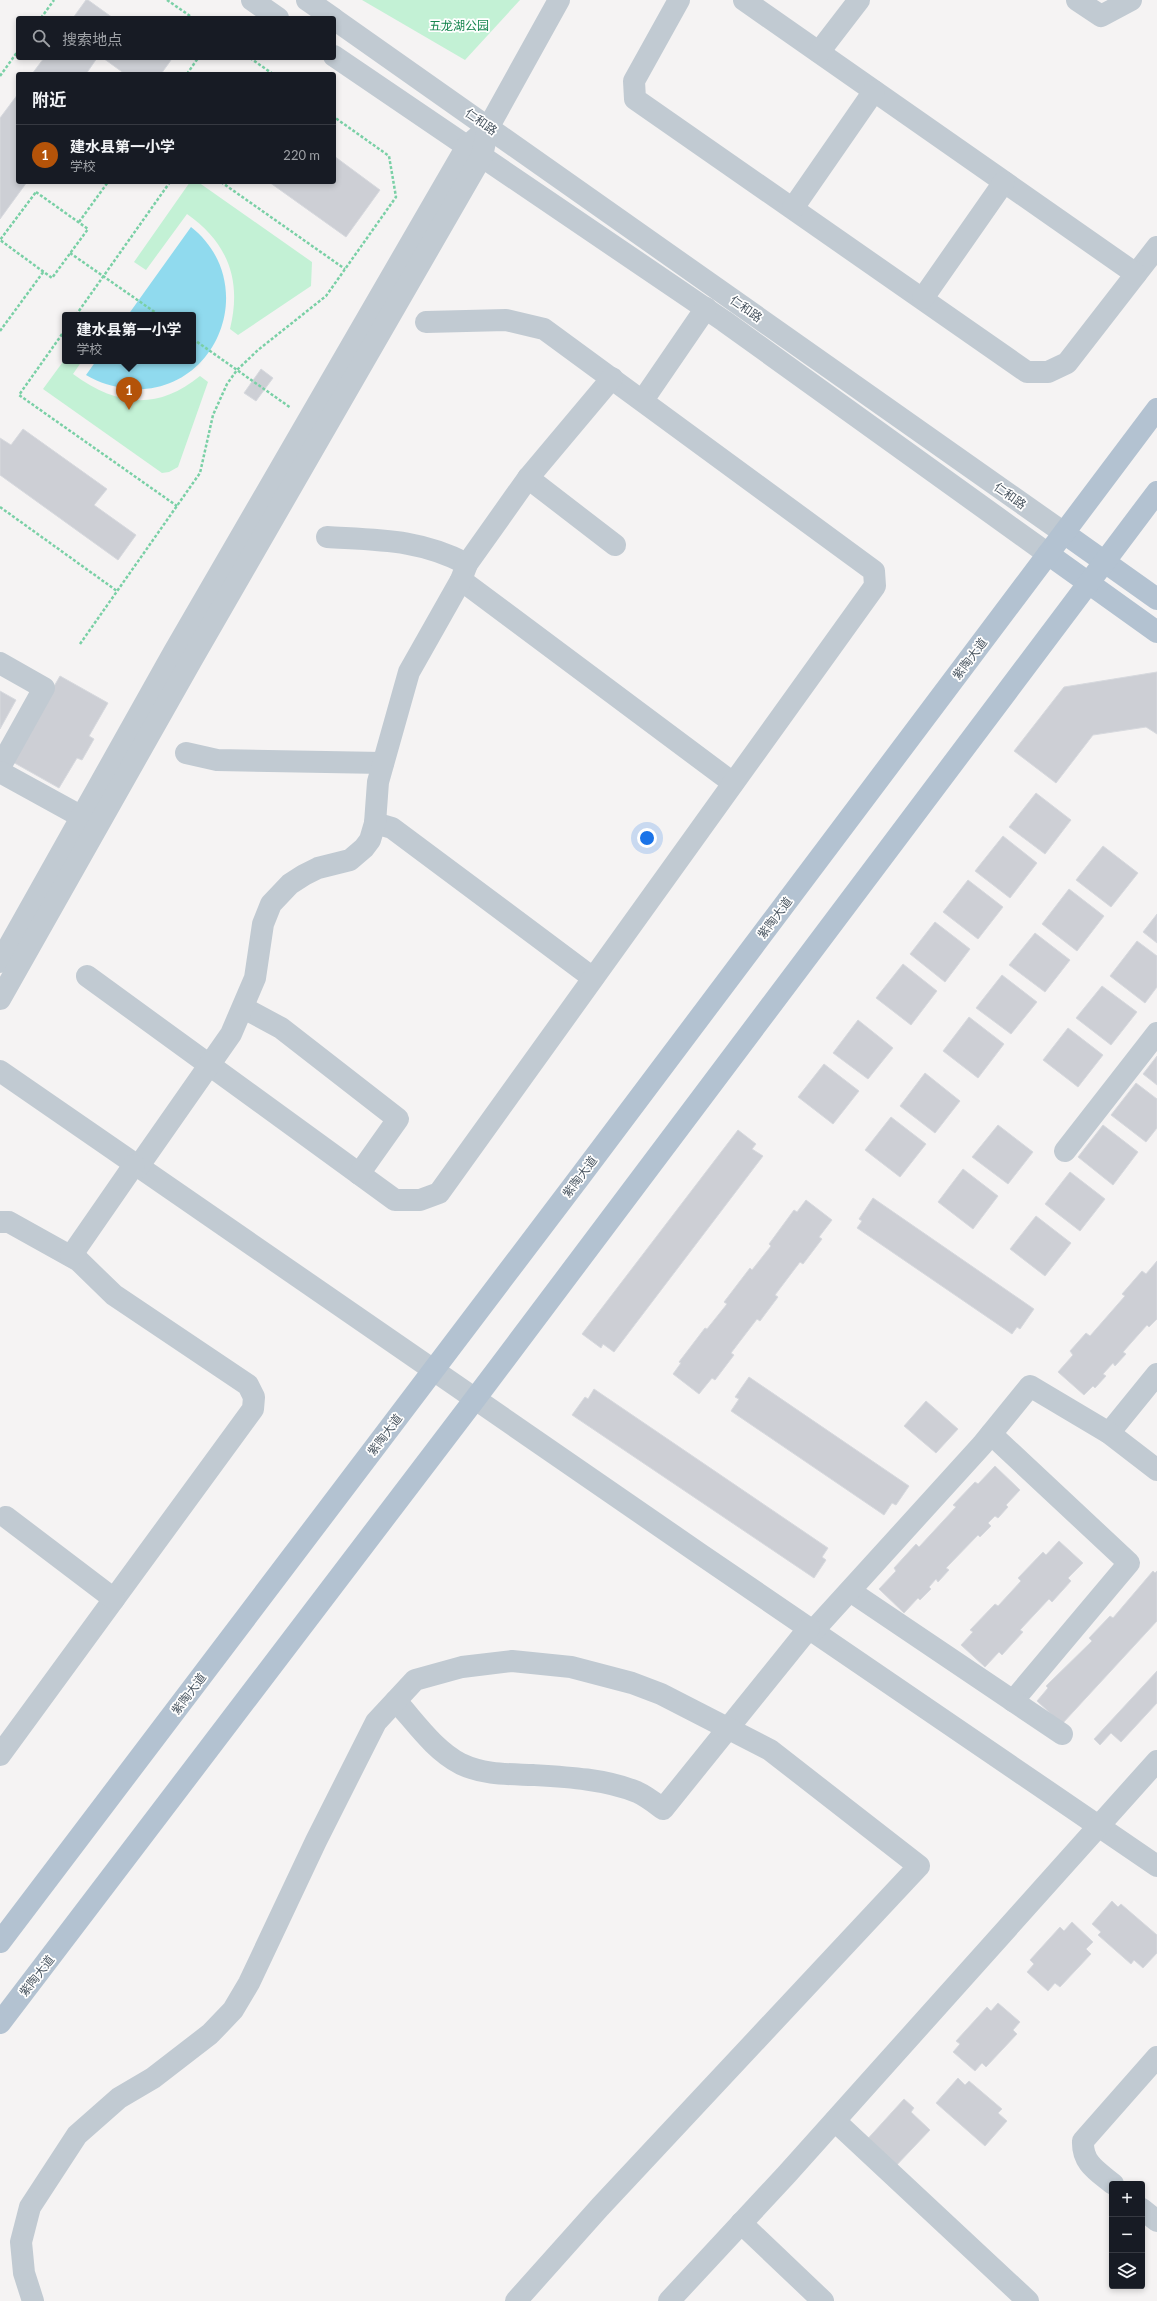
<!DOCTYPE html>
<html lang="zh">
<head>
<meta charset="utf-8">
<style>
  :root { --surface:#171b24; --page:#20242c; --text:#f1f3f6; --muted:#9ea1a6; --line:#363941; --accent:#b45309 }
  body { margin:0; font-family:Lato,"Noto Sans SC",sans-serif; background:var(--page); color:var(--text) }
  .controls { position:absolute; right:12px; bottom:12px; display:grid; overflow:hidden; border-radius:4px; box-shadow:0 2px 6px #0003 }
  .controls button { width:36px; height:36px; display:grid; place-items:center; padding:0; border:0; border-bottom:1px solid var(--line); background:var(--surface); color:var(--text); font:20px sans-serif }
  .you { position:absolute; left:647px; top:838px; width:14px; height:14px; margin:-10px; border:3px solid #fff; border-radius:50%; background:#1a73e8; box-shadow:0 0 0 6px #1a73e833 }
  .badge { display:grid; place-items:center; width:26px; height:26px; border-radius:50%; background:var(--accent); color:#fff; font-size:13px; font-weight:700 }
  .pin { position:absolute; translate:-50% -33px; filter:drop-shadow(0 1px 2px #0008) }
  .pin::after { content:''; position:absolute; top:21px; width:14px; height:12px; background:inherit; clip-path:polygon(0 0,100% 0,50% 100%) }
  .popup { position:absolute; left:62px; top:312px; width:134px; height:52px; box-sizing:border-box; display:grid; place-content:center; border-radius:4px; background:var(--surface); filter:drop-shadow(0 1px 3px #0005); font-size:13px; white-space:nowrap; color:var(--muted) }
  .popup b { font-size:15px; color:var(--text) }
  .popup::after { content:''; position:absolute; left:50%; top:100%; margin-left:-8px; border:8px solid transparent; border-top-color:var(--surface) }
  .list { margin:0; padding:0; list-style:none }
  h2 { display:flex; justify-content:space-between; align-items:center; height:52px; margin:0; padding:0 16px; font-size:17px }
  h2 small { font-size:13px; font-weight:400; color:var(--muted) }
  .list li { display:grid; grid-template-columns:26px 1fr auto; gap:12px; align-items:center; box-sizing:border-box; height:60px; padding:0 16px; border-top:1px solid var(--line) }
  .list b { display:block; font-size:15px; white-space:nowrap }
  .list p { margin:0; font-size:13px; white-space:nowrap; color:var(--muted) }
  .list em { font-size:13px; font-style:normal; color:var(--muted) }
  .icon { flex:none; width:22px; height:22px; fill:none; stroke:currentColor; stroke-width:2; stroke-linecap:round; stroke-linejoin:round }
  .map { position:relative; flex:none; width:1157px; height:2301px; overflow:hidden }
  .search { position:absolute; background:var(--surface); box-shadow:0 2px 6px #0003; left:16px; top:16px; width:320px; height:44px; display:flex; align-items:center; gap:10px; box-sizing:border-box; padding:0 14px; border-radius:4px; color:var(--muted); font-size:15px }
  .panel { position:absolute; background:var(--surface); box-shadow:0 2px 6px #0003; left:16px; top:72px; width:320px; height:112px; border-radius:4px }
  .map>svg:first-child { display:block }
  .green { fill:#c3f1d5 }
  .water { fill:#90daee }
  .building { fill:#cdcfd5; stroke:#d7d9de }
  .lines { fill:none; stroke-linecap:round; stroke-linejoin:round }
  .path { stroke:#7ad0a6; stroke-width:2.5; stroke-dasharray:3 2; stroke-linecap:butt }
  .minor { stroke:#c1cad2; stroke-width:22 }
  .major { stroke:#b3c2d1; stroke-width:22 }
  .labels { text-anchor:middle; stroke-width:3.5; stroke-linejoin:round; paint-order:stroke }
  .park-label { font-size:12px; fill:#17864f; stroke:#fff }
  .street-label { font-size:12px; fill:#4a5661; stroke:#fff }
</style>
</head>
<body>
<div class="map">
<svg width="1157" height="2301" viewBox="0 0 1157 2301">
  <rect width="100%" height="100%" fill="#f5f3f3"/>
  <!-- green -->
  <g class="green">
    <path d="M362,0h158l-55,60z"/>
    <path d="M190,182h8l114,80 -1,24 -73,49 -8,-6c12,-49 -2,-86 -43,-115l-41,56 -12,-8z"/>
    <path d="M65,359v2h17l-9,13c44,32 84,37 127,2l8,6 -30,85 -9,5 -7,1 -119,-84z"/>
  </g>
  <!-- water -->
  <path class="water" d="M191,227c70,55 28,169 -62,162 -15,-2 -30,-6 -43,-14l10,-14h97v-46h-65z"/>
  <!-- building -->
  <g class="building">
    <path d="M86,0h2l25,18h-40z"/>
    <path d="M44,58h53l-11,16h-54z"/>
    <path d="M103,58h65l3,2 -10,14h-36z"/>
    <path d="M18,94v88h9l-27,37v-101z"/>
    <path d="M334,156l46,34 -34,47 -77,-55h65z"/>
    <path d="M261,369l12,9 -17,23 -12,-8z"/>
    <path d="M23,429l84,60 -13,16 42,30 -18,25 -118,-85v-37l11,7z"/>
    <path d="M1157,672v62l-11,-7 -53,8 -37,48 -42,-32 50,-64z"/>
    <path d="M60,676l48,27 -19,33 5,3 -12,21 -5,-2 -18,30 -48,-27z"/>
    <path d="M0,691l16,9 -16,29z"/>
    <path d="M1036,793l35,27 -26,34 -36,-27z"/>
    <path d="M1003,836l34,27 -27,35 -35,-27z"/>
    <path d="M1103,846l35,27 -27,34 -35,-27z"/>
    <path d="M968,880l35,27 -25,32 -35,-27z"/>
    <path d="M1069,889l35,27 -27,35 -35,-27z"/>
    <path d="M1157,914v29l-14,-11z"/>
    <path d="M935,922l35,27 -25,33 -35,-28z"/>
    <path d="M1035,933l35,27 -25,32 -36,-27z"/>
    <path d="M1137,941l20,15v31l-12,16 -35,-27z"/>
    <path d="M903,964l34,27 -26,34 -35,-27z"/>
    <path d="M1002,975l35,27 -26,32 -35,-26z"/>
    <path d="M1102,986l35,26 -26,33 -35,-27z"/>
    <path d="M969,1017l35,27 -26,34 -35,-27z"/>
    <path d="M858,1020l35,28 -25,31 -35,-26z"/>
    <path d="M1068,1028l35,27 -25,32 -35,-27z"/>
    <path d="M1157,1056v29l-14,-11z"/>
    <path d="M824,1064l35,27 -26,33 -35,-27z"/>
    <path d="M925,1073l35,28 -25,32 -35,-27z"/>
    <path d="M1136,1083l21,16v29l-11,14 -35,-27z"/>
    <path d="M891,1117l35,27 -26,33 -35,-27z"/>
    <path d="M998,1125l35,27 -25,32 -36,-27z"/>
    <path d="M1103,1125l35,27 -25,33 -35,-28z"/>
    <path d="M738,1130l18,14 -4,5 11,7 -149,196 -11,-8 -2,4 -19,-14z"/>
    <path d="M963,1169l35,27 -25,33 -35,-27z"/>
    <path d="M1070,1172l35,27 -25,32 -35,-27z"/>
    <path d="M873,1198l161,111 -14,20 -3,-2 -5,7 -155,-106 5,-7 -3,-2z"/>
    <path d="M806,1200l26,20 -13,17 3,2 -19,25 -3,-2 -25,33 3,2 -18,24 -3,-2 -26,34 3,2 -19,25 -3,-2 -13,16 -26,-20 8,-11 -2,-1 26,-34 2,1 20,-25 -3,-2 26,-34 2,2 19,-24 -2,-2 25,-34 3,2z"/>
    <path d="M1036,1216l35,27 -26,33 -35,-27z"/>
    <path d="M1157,1261v58l-8,8 -2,-2 -24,27 3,2 -11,12 -2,-3 -10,11 3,2 -11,12 -2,-2 -9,9 -26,-23 15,-17 -3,-4 16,-18 4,3 35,-40 -3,-2 20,-23 4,3z"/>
    <path d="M749,1377l160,109 -13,19 -4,-2 -8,12 -153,-104 8,-12 -4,-2z"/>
    <path d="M594,1389l234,159 -6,9 4,3 -12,18 -242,-163 13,-18 3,2z"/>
    <path d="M926,1401l32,28 -22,24 -32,-27z"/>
    <path d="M995,1466l25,24 -14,15 2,2 -10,11 -3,-2 -7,7 3,3 -11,11 -2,-2 -32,33 3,2 -11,12 -2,-3 -7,8 2,2 -11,11 -2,-2 -14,15 -25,-24 17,-18 -2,-3 22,-24 3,3 37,-40 -3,-2 22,-23 3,2z"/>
    <path d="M1059,1541l24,22 -15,15 3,3 -19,21 -3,-3 -29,31 3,2 -21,23 -3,-3 -14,15 -24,-22 12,-13 -3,-2 25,-26 3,2 23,-25 -3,-3 25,-26 3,3z"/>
    <path d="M1153,1571l2,2 2,-2v50l-95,103 -25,-23 11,-13 -2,-2 46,-45 -3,-3 21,-22 3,2z"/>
    <path d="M1157,1671v32l-36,39 -10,-9 -11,12 -6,-6z"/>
    <path d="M1112,1901l6,6 3,-3 36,31v18l-14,15 -9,-8 -3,4 -33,-29 3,-3 -9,-8z"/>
    <path d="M1072,1922l21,20 -7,7 5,5 -31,33 -5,-4 -7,8 -21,-19 7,-8 -4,-4 30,-33 4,4z"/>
    <path d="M998,2003l22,19 -7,8 4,4 -31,33 -4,-4 -7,8 -22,-19 7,-8 -4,-3 31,-34 4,4z"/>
    <path d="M958,2078l7,7 4,-4 33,28 -4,4 9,8 -22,25 -49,-43z"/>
    <path d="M904,2099l10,9 -3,4 19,18 -38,40 -29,-26z"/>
  </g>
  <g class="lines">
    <!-- path -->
    <g class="path">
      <path d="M167,0l26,18"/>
      <path d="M41,18l13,-18"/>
      <path d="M250,58l23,16"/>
      <path d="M187,74l11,-16"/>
      <path d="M0,76l18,-25"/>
      <path d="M221,182l124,87"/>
      <path d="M36,192l52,37 -36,49 -52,-38z"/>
      <path d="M79,222l29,-40"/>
      <path d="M70,253l89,62"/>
      <path d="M76,315l94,-133"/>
      <path d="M65,330l-46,65 158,111"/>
      <path d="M0,331l44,-60"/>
      <path d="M193,339l98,69"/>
      <path d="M0,507l117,84"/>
      <path d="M80,644l120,-171 13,-58 14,-31 10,-14 21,-20 68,-54 70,-99 -7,-41 -55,-39"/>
    </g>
    <!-- minor -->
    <g class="minor">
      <path d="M252,0l26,18"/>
      <path d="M307,0l26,18"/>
      <path d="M679,0l-45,81 1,18 392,273h21l19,-9 90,-116"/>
      <path d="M744,0l392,274"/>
      <path d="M1077,0l24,16 30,-16"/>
      <path d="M334,19l730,514"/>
      <path d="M819,52l40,-52"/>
      <path d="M334,56l390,265 324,233"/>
      <path d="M793,208l81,-117"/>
      <path d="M923,298l81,-116"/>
      <path d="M643,400l63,-92"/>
      <path d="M528,478l87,67"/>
      <path d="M327,537c51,3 93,2 140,27"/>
      <path d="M461,580l272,203"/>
      <path d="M0,663l44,25 -44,79"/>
      <path d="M186,753l31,7 166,3"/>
      <path d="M0,772l82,45"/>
      <path d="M375,823l17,5 201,150"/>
      <path d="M0,962l174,-310 293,-506 21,-18"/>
      <path d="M87,976l308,224h25l19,-7 436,-607 -1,-15 -330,-242 -38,-9 -80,2"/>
      <path d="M0,999l191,-338 291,-505 6,-28 71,-128"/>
      <path d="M244,1008l37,20 117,91 -39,55"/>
      <path d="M0,1071l700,483 457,312"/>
      <path d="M1065,1151l92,-118"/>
      <path d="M138,1167l93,-133 24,-56 8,-54 8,-20 19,-20 14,-9 14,-7 32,-8 14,-12 6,-8 5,-17 3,-41 31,-110 52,-92 6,-16 61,-86 84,-100"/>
      <path d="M0,1222h9l70,39 35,34 134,90 6,12 -1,12 -253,346"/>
      <path d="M71,1256l63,-91"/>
      <path d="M1109,1433l48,-59"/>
      <path d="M991,1434l138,129 -116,138"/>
      <path d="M6,1517l108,82"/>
      <path d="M850,1591l212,143"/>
      <path d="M813,1631l169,-186 48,-59 79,47 48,37"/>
      <path d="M396,1701c20,22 38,49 65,63 23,11 47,10 72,11 34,2 72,4 104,17 9,4 18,11 26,17l146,-181"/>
      <path d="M835,2121l193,180"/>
      <path d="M1113,2184c-16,-13 -31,-21 -30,-43l74,-84"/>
      <path d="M1142,2209l15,12"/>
      <path d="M741,2223l82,78"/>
      <path d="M33,2301l-9,-28 -3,-31 9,-35 47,-72 42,-37 34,-20 57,-44 23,-24 16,-27 67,-142 60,-119 39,-42 47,-13 50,-6 59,6 61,16 29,11 109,56 149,116 -319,341 -84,94"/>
      <path d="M669,2301l118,-127 370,-413"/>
    </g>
    <!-- major -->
    <g class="major">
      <path d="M1064,533l93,66"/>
      <path d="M1048,554l109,78"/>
      <path d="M0,1942l582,-768 575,-765"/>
      <path d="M0,2023l475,-624 682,-907"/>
    </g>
  </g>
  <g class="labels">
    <!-- park labels -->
    <g class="park-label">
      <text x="459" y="30">五龙湖公园</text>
    </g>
    <!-- street labels -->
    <g class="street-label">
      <text transform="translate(481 122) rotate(35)" y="4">仁和路</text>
      <text transform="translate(746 309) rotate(35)" y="4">仁和路</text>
      <text transform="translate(1010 496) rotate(35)" y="4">仁和路</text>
      <text transform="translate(970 659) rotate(-53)" y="4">紫陶大道</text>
      <text transform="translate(775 918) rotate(-53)" y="4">紫陶大道</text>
      <text transform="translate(580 1177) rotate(-53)" y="4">紫陶大道</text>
      <text transform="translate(385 1435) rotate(-53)" y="4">紫陶大道</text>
      <text transform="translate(189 1694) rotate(-53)" y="4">紫陶大道</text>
      <text transform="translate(37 1976) rotate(-52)" y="4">紫陶大道</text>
    </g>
  </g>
</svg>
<div class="controls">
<button>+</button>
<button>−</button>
<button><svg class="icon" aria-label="layers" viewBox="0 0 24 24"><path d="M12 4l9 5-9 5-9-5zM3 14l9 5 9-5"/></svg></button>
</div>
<div class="you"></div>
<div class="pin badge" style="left:129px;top:410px">1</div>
<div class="popup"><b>建水县第一小学</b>学校</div>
<div class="search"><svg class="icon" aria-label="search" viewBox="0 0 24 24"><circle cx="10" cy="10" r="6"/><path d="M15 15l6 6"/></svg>搜索地点</div>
<section class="panel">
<h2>附近<small></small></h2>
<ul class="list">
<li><span class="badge">1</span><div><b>建水县第一小学</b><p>学校</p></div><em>220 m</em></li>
</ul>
</section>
</div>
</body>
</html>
